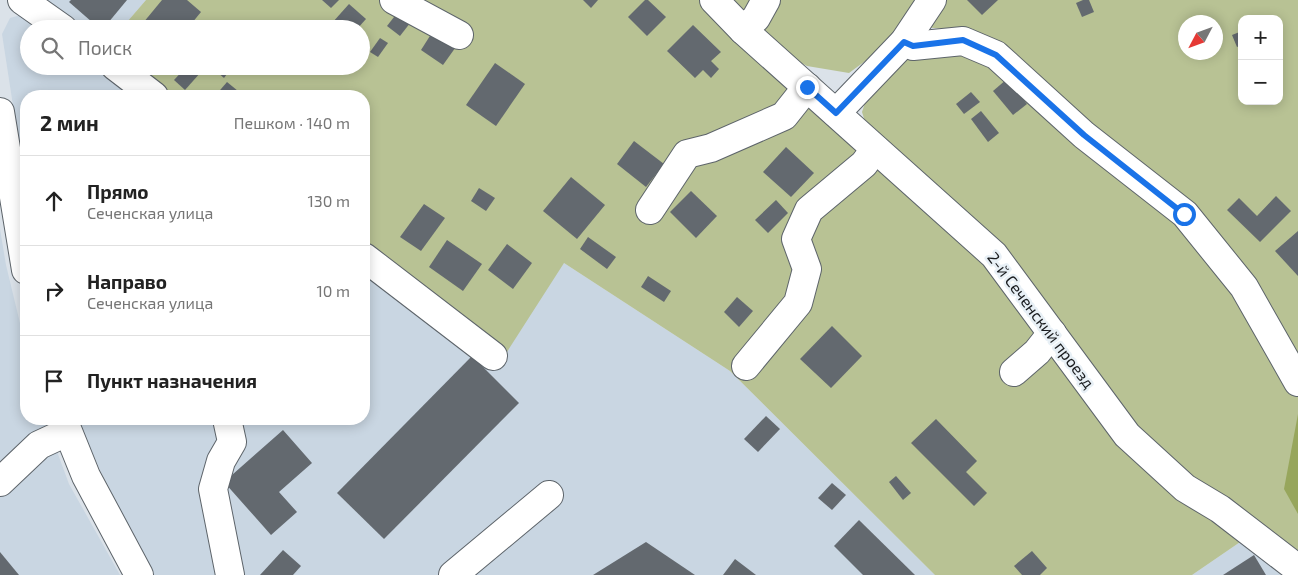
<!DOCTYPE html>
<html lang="ru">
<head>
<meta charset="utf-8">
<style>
  :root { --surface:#fff; --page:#f6f6f6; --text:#222; --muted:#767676; --line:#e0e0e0 }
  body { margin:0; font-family:"Exo 2",sans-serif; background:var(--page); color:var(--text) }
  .controls { position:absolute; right:15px; top:15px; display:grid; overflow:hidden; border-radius:10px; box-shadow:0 2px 12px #0003 }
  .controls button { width:45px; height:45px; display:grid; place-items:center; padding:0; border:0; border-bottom:1px solid var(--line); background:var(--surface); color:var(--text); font:25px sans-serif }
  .compass { position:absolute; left:1178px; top:15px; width:45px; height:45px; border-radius:50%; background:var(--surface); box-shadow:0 2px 12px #0003; rotate:229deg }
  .stop { position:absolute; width:15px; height:15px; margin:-11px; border:4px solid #1a73e8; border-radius:50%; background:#fff }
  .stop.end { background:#1a73e8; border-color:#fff; box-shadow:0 1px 5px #0008 }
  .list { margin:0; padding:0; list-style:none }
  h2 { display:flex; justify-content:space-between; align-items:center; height:65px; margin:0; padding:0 20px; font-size:21px }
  h2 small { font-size:16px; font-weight:400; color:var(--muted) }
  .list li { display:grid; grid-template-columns:32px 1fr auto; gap:15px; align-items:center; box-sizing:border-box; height:90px; padding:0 20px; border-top:1px solid var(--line) }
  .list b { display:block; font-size:19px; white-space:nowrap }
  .list p { margin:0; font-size:16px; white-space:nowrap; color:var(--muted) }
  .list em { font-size:16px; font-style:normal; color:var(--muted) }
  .icon { flex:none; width:28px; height:28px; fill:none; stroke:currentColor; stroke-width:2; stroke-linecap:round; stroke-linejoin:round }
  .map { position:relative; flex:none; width:1298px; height:575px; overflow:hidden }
  .search { position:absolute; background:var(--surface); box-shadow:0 2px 12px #0003; left:20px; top:20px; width:350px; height:55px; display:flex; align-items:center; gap:12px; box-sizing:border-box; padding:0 18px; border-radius:28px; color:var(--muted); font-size:19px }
  .panel { position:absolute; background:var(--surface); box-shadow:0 2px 12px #0003; left:20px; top:90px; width:350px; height:335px; border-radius:20px }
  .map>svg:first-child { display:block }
  .built { fill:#c9d6e2 }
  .green { fill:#b8c294; fill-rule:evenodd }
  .forest { fill:#97a65c }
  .building { fill:#63696f }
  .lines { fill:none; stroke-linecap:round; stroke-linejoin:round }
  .minor-casing { stroke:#5d646a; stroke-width:30 }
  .minor { stroke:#fff; stroke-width:28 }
  .route { stroke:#1a73e8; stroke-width:6 }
  .labels { text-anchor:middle; stroke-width:5; stroke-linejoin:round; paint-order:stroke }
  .street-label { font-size:16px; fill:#191b1e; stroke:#e8f0f6 }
</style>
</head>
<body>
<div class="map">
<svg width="1298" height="575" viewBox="0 0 1298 575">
  <rect width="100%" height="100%" fill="#dbe2e9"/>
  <!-- built -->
  <g class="built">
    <path d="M41,0h105l-25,29h-39z"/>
    <path d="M24,14l23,15h-18v37h76l40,30h-119v94l-24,-156 8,-16z"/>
    <path d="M0,229l6,36 20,83v71h19l24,65 51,91h-120z"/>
    <path d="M564,263l166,108 205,204h-782l-52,-103 -24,-53h287v-155z"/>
    <path d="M1246,538l45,37h-99z"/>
  </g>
  <!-- green -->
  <g class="green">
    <path d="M146,0h557l283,261 59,79 201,198 -54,37h-257l-205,-204 -166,-108 -59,92 -141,-109v-150h-193l-38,-30h228v-37h-240z"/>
    <path d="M727,0h25l-6,9 -7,3z"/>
    <path d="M780,0h518v360l-46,-75 -286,-253 -48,-6 -31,19 -38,28 -42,-7 -30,-16 -15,-23zM1242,19h37v82h-37zM1186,22h30v30h-30z"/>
    <path d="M926,51l67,8 186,162 59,70 60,101v169l-164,-132 -267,-301 -5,-16 5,-15 33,-35z"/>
  </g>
  <!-- forest -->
  <path class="forest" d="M1298,414v100l-14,-25z"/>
  <!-- building -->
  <g class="building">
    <path d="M71,0h56l-24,29h-3l-31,-27z"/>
    <path d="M162,0h25l14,12 -14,17h-37l-7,-6z"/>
    <path d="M322,0h17l-8,8z"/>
    <path d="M583,0h15l-7,8z"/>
    <path d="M645,0h3l18,17 -19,19 -19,-19z"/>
    <path d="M967,0h31l-16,15z"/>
    <path d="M1083,0h6l5,12 -12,5 -6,-14z"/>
    <path d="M349,4l17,15 -9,10h-19l-6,-6z"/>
    <path d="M401,8l13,10 -14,18 -13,-10z"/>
    <path d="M261,22l8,7h-14z"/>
    <path d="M693,25l28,27 -10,9 8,8 -8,9 -8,-8 -8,8 -28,-27z"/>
    <path d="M435,28l23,16 -15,21 -22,-15z"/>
    <path d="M1242,31v14l-5,2 -5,-12z"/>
    <path d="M380,38l8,5 -10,14 -8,-5z"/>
    <path d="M495,63l30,21 -29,42 -30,-21z"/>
    <path d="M143,66h11l-5,5z"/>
    <path d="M187,66h8l6,6 -16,18 -11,-10z"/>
    <path d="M210,66h23l-9,12z"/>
    <path d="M1007,79l20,25 -14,11 -20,-24z"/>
    <path d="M227,82l11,9 -4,5h-19z"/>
    <path d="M971,92l9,10 -16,12 -8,-10z"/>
    <path d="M981,111l18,22 -11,9 -17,-23z"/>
    <path d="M634,141l30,23 -18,23 -29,-23z"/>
    <path d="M786,147l28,26 -23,24 -28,-25z"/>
    <path d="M571,177l34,28 -28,34 -34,-28z"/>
    <path d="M479,188l16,10 -9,13 -15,-10z"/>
    <path d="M691,191l26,25 -21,22 -26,-26z"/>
    <path d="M1276,196l15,15 -31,31 -33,-32 12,-12 18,18z"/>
    <path d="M776,200l12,13 -20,20 -13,-13z"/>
    <path d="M424,204l21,14 -24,33 -21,-14z"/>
    <path d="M1298,231v45l-23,-25z"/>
    <path d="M588,237l28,20 -9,12 -27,-20z"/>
    <path d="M447,240l35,24 -19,27 -34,-24z"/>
    <path d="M507,244l25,19 -19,26 -25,-19z"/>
    <path d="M648,276l23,15 -7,11 -23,-15z"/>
    <path d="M737,297l16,14 -14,16 -15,-15z"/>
    <path d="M832,326l30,30 -31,32 -31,-29z"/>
    <path d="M472,356l47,47 -135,136 -47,-46z"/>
    <path d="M766,416l14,13 -22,23 -14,-13z"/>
    <path d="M936,419l41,42 -11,11 21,21 -13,13 -63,-63z"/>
    <path d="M283,430l29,33 -33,29 18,20 -26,23 -47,-53z"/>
    <path d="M896,476l15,17 -8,7 -14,-18z"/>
    <path d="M832,483l14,12 -14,15 -14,-12z"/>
    <path d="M859,520l56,55h-52l-29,-29z"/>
    <path d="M646,542l49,33h-102z"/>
    <path d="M283,550l18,16 -8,9h-33z"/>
    <path d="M1032,551l15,17 -7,7h-18l-8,-9z"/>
    <path d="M0,552l19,23h-19z"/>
    <path d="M1254,555l12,20h-43z"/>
    <path d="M735,559l21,16h-33z"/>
  </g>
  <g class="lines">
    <defs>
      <g id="minor">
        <path d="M22,0l41,29"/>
        <path d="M394,0l65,35"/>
        <path d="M714,0l29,30 251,225 133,180 58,53 35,21 78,60"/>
        <path d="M743,30l13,-12 10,-18"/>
        <path d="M904,42l9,4 50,-5 33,14 88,80 101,79 59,73 54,95"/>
        <path d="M115,66l39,30"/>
        <path d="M0,112l26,158"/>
        <path d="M836,113l68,-71 28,-42"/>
        <path d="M650,210l37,-56 24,-6 73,-32 23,-29"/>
        <path d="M364,257l129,99"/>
        <path d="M746,366l52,-63 9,-34 -11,-30 13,-29 55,-46 11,-15"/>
        <path d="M1014,372l23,-20 15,-19"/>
        <path d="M63,419l23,57 53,99"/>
        <path d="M227,419l5,23 -11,19 -8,28 17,86"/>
        <path d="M0,482l39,-37 28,-13"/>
        <path d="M453,575l96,-80"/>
      </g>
    </defs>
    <!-- minor casing -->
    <use href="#minor" class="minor-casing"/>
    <!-- minor -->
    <use href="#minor" class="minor"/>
  </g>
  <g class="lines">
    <!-- route -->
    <path class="route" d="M807,87l29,26 68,-71 9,4 50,-6 33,15 88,80 100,79"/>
  </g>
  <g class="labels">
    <!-- street labels -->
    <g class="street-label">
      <text transform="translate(1041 320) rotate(53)" y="6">2-й Сеченский проезд</text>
    </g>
  </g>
</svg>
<div class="controls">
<button>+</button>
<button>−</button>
</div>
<svg class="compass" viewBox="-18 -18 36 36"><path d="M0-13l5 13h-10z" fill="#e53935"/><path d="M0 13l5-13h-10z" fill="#767676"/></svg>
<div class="stop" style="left:1184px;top:214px"></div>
<div class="stop end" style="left:807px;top:87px"></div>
<div class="search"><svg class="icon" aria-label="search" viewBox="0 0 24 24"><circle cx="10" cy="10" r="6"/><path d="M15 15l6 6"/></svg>Поиск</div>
<section class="panel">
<h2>2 мин<small>Пешком · 140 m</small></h2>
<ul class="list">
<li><svg class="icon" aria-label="ahead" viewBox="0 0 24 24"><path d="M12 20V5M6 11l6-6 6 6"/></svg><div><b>Прямо</b><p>Сеченская улица</p></div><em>130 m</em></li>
<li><svg class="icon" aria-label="right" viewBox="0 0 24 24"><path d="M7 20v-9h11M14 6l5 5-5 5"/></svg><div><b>Направо</b><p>Сеченская улица</p></div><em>10 m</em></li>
<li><svg class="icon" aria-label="arrive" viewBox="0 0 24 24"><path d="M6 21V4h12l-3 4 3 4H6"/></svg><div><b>Пункт назначения</b></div></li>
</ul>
</section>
</div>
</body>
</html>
